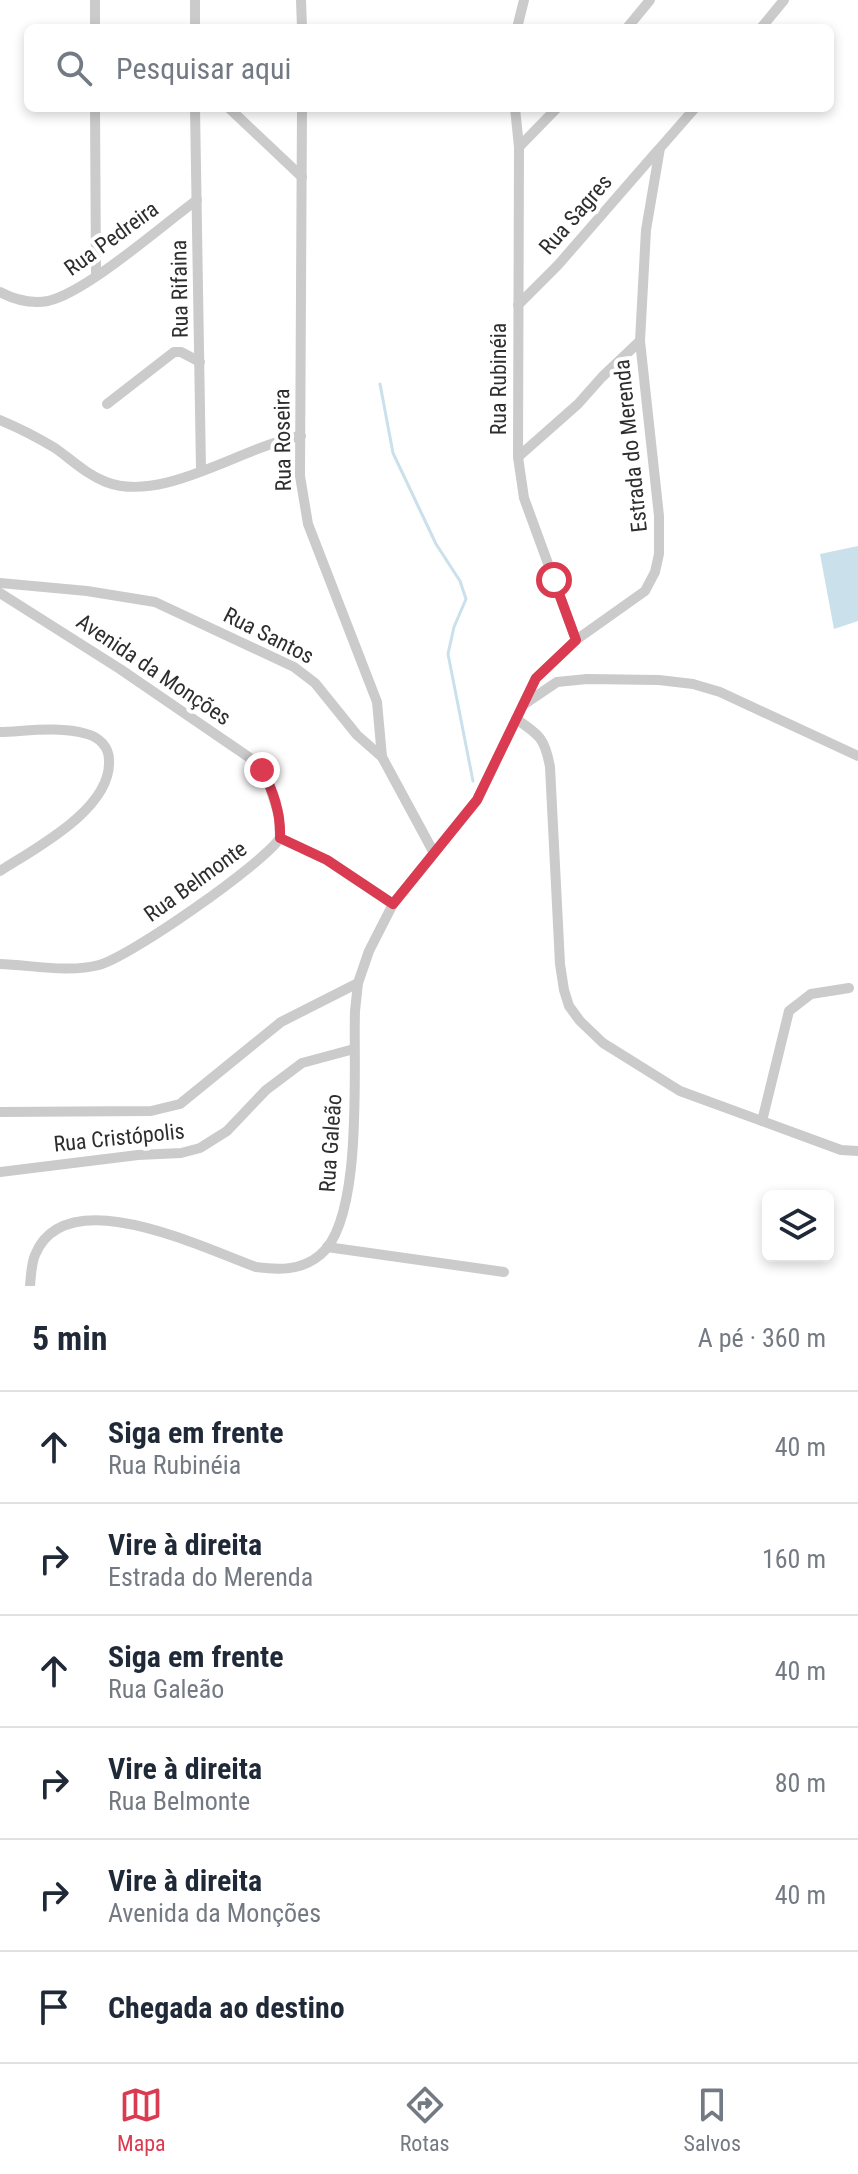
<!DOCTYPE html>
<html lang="pt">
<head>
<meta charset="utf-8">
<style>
  :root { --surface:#fff; --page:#f6f6f7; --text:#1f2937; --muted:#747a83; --line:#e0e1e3; --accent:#db3b51 }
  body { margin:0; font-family:"Roboto Condensed",sans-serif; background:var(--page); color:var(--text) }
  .controls { position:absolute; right:24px; bottom:24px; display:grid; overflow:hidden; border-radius:12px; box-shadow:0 4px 12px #0003 }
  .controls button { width:72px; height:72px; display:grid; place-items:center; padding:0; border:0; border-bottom:2px solid var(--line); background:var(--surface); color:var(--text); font:40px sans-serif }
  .stop { position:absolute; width:24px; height:24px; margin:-18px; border:6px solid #db3b51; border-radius:50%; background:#fff }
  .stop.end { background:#db3b51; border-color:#fff; box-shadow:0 2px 8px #0008 }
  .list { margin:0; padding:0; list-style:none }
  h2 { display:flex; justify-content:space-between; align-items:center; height:104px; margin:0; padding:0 32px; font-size:34px }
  h2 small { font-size:26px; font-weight:400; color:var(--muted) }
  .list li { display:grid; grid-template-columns:52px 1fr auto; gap:24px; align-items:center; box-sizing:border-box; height:112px; padding:0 32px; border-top:2px solid var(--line) }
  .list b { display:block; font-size:30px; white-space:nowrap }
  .list p { margin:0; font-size:26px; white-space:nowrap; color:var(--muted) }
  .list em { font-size:26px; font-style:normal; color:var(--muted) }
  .icon { flex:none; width:44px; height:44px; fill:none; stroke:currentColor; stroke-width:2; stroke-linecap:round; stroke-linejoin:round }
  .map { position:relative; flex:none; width:858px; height:1286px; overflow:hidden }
  .search { position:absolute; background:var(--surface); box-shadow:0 4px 12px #0003; left:24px; right:24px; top:24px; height:88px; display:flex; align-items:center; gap:20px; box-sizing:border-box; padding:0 28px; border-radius:12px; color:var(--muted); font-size:30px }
  .sheet { height:776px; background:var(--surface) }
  nav { display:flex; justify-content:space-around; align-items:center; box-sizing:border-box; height:112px; border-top:2px solid var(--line); background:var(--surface); font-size:22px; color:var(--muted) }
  nav a { display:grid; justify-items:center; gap:4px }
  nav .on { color:var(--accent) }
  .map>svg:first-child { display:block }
  .water { fill:#cae0ea }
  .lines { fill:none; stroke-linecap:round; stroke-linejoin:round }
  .stream { stroke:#cae0ea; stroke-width:3 }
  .minor { stroke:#cbcbcb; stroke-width:10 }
  .route { stroke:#db3b51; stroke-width:10 }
  .labels { text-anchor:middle; stroke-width:8; stroke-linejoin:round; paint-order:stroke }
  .street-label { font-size:22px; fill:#2e2e2e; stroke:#fff }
</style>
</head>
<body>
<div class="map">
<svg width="858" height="1286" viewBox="0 0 858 1286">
  <rect width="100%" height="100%" fill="#fff"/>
  <!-- water -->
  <path class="water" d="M858,546v75l-24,8 -14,-75z"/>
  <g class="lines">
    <!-- stream -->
    <path class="stream" d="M380,384l13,69 43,91 24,37 6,18 -12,28 -6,27 25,127"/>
    <!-- minor -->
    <g class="minor">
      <path d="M95,0v28"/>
      <path d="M195,0v28"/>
      <path d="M301,0l1,28"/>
      <path d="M517,28l7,-28"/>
      <path d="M627,28l23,-28"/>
      <path d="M761,28l23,-28"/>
      <path d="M95,108l1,167"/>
      <path d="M195,108l6,362"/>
      <path d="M229,108l73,69"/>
      <path d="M302,108l-2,368 8,48 69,178 5,55"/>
      <path d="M515,108l4,39 -1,310 6,41 52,142"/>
      <path d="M519,147l38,-39"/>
      <path d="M0,292c15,8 30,12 48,9 39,-9 113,-75 149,-101"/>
      <path d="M518,305l40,-40 100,-115"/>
      <path d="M107,404l67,-52h7l19,10"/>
      <path d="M0,420c19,8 37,17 55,28 17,12 31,26 51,34 58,22 136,-36 195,-46"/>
      <path d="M518,457l60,-53 24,-27 38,-36"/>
      <path d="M0,583l87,8 68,11 139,65 21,16 42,52 25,22 52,96"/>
      <path d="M0,593l120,76 130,89 18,23 11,35 1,22"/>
      <path d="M523,705l34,-23 30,-3 72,1 34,4 27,8 138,64"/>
      <path d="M516,719c24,16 29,20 34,48l10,197 4,26 5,16 11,15 23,22 77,48 161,59 17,1"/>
      <path d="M0,732c28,-1 60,-6 87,2 12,3 22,13 22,26 3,49 -75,89 -109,111"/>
      <path d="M280,838l47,22 66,44"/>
      <path d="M0,964c31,1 69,9 99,1 31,-8 165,-102 181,-127"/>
      <path d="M0,1112l151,-1 29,-7 101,-82 77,-39"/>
      <path d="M762,1121l27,-110 22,-17 38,-6"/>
      <path d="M0,1172l138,-17 43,-2 19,-5 27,-17 39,-41 36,-27 52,-14"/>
      <path d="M327,1247l177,25"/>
      <path d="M30,1286c1,-10 1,-21 5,-31 31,-76 170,-6 221,12 22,3 45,4 64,-12 44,-35 33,-189 35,-244l3,-28 11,-32 24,-47 84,-104 59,-122 40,-38 69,-49 10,-19 4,-18v-38l-19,-175 6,-111 14,-82 35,-40"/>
    </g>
  </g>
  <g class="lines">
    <!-- route -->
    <path class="route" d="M262,770c11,20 19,44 18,68l47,22 66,44 84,-104 59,-122 40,-38 -22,-60"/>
  </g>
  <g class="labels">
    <!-- street labels -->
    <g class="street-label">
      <text transform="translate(575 214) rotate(-49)" y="8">Rua Sagres</text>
      <text transform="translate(111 238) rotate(-36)" y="8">Rua Pedreira</text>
      <text transform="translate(179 289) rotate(-91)" y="8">Rua Rifaina</text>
      <text transform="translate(498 379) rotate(-90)" y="8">Rua Rubinéia</text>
      <text transform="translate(282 440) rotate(-91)" y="8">Rua Roseira</text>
      <text transform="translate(630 446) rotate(-96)" y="8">Estrada do Merenda</text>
      <text transform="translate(269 635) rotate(27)" y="8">Rua Santos</text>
      <text transform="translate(154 669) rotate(34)" y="8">Avenida da Monções</text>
      <text transform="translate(195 881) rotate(-36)" y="8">Rua Belmonte</text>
      <text transform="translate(119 1137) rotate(-6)" y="8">Rua Cristópolis</text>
      <text transform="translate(330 1143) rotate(-86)" y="8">Rua Galeão</text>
    </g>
  </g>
</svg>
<div class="controls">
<button><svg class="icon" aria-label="layers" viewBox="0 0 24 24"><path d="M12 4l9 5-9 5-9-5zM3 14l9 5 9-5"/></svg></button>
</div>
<div class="stop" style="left:554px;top:580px"></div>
<div class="stop end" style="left:262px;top:770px"></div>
<div class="search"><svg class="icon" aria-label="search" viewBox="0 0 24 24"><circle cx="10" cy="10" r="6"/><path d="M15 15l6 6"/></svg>Pesquisar aqui</div>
</div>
<section class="sheet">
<h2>5 min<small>A pé · 360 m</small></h2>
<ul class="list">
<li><svg class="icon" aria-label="ahead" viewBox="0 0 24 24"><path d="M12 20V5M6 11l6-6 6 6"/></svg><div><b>Siga em frente</b><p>Rua Rubinéia</p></div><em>40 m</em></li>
<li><svg class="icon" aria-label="right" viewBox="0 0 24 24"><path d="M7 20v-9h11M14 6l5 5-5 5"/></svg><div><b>Vire à direita</b><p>Estrada do Merenda</p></div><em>160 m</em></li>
<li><svg class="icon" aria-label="ahead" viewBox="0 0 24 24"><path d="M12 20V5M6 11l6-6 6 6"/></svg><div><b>Siga em frente</b><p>Rua Galeão</p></div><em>40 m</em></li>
<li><svg class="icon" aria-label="right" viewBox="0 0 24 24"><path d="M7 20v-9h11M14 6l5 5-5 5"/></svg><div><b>Vire à direita</b><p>Rua Belmonte</p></div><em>80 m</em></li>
<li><svg class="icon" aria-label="right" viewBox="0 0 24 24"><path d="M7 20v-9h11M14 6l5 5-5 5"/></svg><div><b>Vire à direita</b><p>Avenida da Monções</p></div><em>40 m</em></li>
<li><svg class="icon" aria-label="arrive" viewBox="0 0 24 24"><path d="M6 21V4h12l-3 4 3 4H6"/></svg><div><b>Chegada ao destino</b></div></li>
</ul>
</section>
<nav>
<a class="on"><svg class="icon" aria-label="map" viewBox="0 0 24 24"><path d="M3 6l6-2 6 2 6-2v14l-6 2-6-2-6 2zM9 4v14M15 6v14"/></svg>Mapa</a>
<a><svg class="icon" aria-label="directions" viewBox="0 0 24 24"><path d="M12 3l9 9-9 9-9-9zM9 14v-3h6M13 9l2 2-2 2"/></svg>Rotas</a>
<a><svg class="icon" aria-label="saved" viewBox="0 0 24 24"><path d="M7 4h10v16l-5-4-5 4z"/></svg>Salvos</a>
</nav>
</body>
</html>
